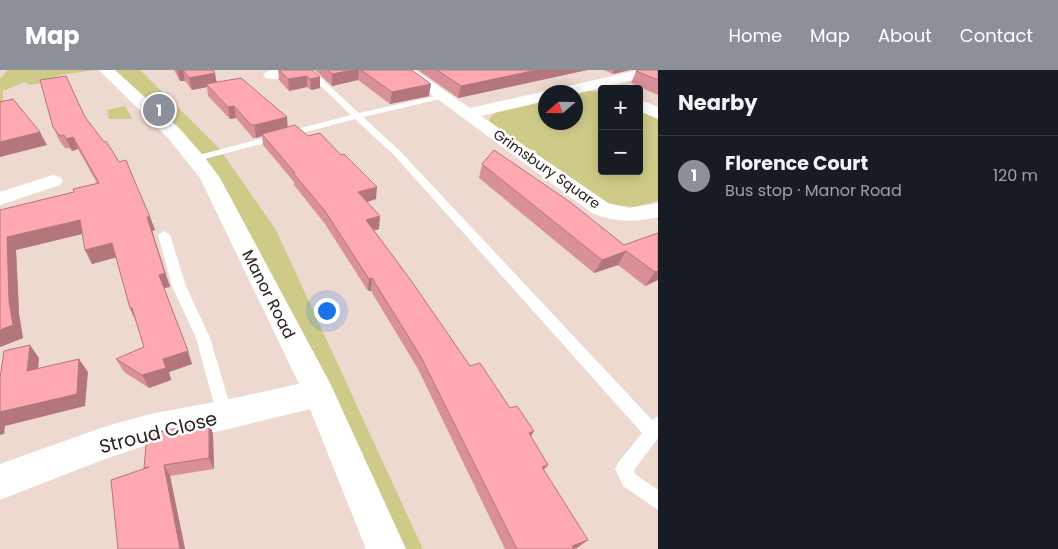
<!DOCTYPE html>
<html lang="en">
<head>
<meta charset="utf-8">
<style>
  :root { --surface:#171b24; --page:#20242c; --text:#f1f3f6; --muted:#9ea1a6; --line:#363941; --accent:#8c9099 }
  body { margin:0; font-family:Poppins,sans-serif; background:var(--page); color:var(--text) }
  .controls { position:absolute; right:15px; top:15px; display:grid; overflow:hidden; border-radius:5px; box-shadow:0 2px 12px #0003 }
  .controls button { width:45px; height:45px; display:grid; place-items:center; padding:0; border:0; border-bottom:1px solid var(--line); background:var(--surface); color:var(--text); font:25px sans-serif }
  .compass { position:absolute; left:538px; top:15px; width:45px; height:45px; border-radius:50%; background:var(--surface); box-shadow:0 2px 12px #0003; rotate:250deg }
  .you { position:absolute; left:326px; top:240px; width:18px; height:18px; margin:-12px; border:4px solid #fff; border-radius:50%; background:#1a73e8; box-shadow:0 0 0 8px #1a73e833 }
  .badge { display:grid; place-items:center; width:32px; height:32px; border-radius:50%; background:var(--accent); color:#fff; font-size:16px; font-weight:700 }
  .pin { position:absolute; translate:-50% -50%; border:2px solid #fff; box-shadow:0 1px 5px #0006 }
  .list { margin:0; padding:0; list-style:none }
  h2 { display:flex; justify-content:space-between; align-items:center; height:65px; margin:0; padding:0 20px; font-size:21px }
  h2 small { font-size:16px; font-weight:400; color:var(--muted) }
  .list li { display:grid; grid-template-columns:32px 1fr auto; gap:15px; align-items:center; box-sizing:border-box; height:80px; padding:0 20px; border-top:1px solid var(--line) }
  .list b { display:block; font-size:19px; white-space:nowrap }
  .list p { margin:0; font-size:16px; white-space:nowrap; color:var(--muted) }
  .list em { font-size:16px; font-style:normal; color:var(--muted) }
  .map { position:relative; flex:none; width:658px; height:479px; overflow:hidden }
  header { display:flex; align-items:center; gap:30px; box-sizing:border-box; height:70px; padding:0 25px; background:var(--accent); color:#fff }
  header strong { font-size:24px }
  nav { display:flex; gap:28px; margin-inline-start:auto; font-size:18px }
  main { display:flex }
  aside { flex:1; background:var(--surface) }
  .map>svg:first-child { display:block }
  .green { fill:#cecb89 }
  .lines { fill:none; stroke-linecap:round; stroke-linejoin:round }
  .lane { fill:#fff; fill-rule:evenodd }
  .street { fill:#fff; fill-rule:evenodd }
  .wall { fill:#da9098 }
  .shaded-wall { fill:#b2767c }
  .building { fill:#fea8b1; stroke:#b2767c }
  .labels { text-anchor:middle; stroke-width:5; stroke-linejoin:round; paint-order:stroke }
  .far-street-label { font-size:14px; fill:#2b2320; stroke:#fff }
  .street-label { font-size:16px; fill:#2b2320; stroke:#fff }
  .near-street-label { font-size:19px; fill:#2b2320; stroke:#fff }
</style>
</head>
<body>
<header>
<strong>Map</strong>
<nav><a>Home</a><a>Map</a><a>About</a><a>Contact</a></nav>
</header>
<main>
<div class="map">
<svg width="658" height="479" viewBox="0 0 658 479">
  <rect width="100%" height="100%" fill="#eed9d0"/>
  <!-- green -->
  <g class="green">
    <path d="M8,0h87l-35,5 -22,9 -9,1 -4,-3 -22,9v24h-3v-37z"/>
    <path d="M112,0h28l79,78 57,82 147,319h-28l-196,-395z"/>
    <path d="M588,21l14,1v79h37v-63l19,10v83l-24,6 -26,-3 -117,-79 -2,-6 2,-3 7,-5 47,-11 1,22h30v-29z"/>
    <path d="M125,36l7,13h-23l-2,-9z"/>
  </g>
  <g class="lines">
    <!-- lane -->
    <g class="lane">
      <path d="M304,0h8l47,43 86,-19v4l-82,19 37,34 252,269 6,-3v21l-24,32 1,4 23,16v20l-35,-24 -8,-17 3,-6 24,-30 -248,-278 -39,-36 -154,41h-6v-4l156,-41z"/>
      <path d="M164,161l6,4 16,51 24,52 23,77 -2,5 -6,2 -6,-2 -2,-5 -21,-77 -24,-52 -14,-51z"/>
    </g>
    <!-- street -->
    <g class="street">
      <path d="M99,0h16l66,60 25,29 14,19 110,205 76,166h-40l-56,-140 -85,21 -75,14 -45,15 -105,41v-36l104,-37 46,-13 75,-14 74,-16 -99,-206 -32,-40z"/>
      <path d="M271,0h34l-2,3c-11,3 -26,8 -37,5l-3,-3 3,-3z"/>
      <path d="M398,0h17l55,38 76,-17 5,1h-5v9l-65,15 127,87 21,5 29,-5v14c-24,6 -43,5 -66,-4z"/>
      <path d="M638,0h20v4l-82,20 -22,-2 2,-3z"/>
      <path d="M639,29l19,8v12l-19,-8z"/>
      <path d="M53,105l7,2 3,4 -3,4 -60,20v-13z"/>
    </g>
  </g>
  <!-- wall -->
  <g class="wall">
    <path d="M174,0h39l4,12 70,35v10l89,72 -9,3 12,27 -5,1 96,136 40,42 24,23 -3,5 13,34 33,78 -3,1h-69l-87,-180 -47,-78h-3l-43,-67 -31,-39v-3l-31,-37 -1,-9 -6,2h-3l-17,-20 -6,1 -22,-23 -1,-9 -15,3 -7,-9h-5z"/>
    <path d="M278,0l42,7v11l-9,2 -4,-3 -18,4 -10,-11z"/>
    <path d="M315,0h97l17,26 -39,8 -32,-24 -26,6z"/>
    <path d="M418,0h169l-129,28z"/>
    <path d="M604,0h26l-17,4z"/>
    <path d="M658,0v25l-27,-12 5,-12z"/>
    <path d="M85,47l65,100 5,13 -3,1 18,56 -6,1 28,76 -23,8 2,8 -22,8 -25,-16 -8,-13 28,-12 -8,-26 -6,-13 -14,-51 -24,7 -10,-30 -66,16 3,64 4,24 -23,9v-137l74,-18 23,-9 -19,-34 -6,2 -2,-3h-5l-6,-8 -6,-13z"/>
    <path d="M482,94l142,81 34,-12v47l-13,6 -27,-21 -24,8 -115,-95z"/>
    <path d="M209,352l4,12 1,35 -44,7 15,73h-67l27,-80z"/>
  </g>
  <!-- shaded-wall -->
  <g class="shaded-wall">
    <path d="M177,0h6l2,11h-5z"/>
    <path d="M353,0h6l-1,10 -26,6v-12z"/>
    <path d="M537,0h50l-129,28 3,-12z"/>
    <path d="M614,0h16l-17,4z"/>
    <path d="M215,3l2,12 -11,-1 1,3 -15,3 -3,-12z"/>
    <path d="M307,6v11l-18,4 -1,-12z"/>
    <path d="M320,7v11l-9,2 -1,-11z"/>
    <path d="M431,14l-2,12 -39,8 2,-12z"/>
    <path d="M234,36l2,12 -6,1 -2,-12z"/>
    <path d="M287,47l1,13 -26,4v2l-6,2 -1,-13z"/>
    <path d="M40,62l7,13 -47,12v-15z"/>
    <path d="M73,67l5,12 -6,2 -6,-12z"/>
    <path d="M377,117l-1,12 -19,6 1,-13z"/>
    <path d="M380,146l-1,13 -14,4 1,-13z"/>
    <path d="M147,147h3l5,13 -3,1 18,56 -6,1 -5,-13z"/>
    <path d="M80,150l6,13 -70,17 3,64 4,24 -23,9v-17l7,-93z"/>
    <path d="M112,173l6,14 -26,7 -7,-14z"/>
    <path d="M626,181l-8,14 -24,8 8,-13z"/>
    <path d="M658,201v9l-13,6 10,-14z"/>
    <path d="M372,208l-1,13h-3l1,-12z"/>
    <path d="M130,238h2l4,14z"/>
    <path d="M30,275l9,13 -2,25 -10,-12z"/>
    <path d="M188,281l4,13 -23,8 2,8 -22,8 -7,-13 21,-16z"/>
    <path d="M79,289l9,13 -3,34 -80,20 -1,8 -4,1v-23z"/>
    <path d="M209,352l4,12 1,35 -5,-11z"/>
    <path d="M534,361l-7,11 2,-9z"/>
    <path d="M164,395l6,11 15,73h-5z"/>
    <path d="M548,395l-9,10 3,-8z"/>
    <path d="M588,470l-11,8 -3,1 -2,-3z"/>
  </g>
  <!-- building -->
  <g class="building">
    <path d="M183,0h30l2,3 -26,5z"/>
    <path d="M279,0h33l8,7 -10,2 -3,-3 -19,3z"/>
    <path d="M327,0h26l-21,4z"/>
    <path d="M361,0h51l19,14 -39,8z"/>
    <path d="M437,0h100l-76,16z"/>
    <path d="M640,0h18v10l-22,-9z"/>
    <path d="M66,6l19,41 19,25 2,-1 13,21 7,-2 6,15 18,42h-3l18,56 -6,2 29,76 -25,8 3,9 -24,7 -26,-16 28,-12 -12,-39h-2l-18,-65 -27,7 -5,-30 -73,17 2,64 4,24 -13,5v-120l74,-18 -1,-3 26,-6 -26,-46 -7,2 -2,-4 -4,1 -7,-9 -13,-47z"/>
    <path d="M241,8l46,39 -32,8h-4l-17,-19 -6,1 -22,-23z"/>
    <path d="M13,29l27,33 -40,10v-40z"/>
    <path d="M295,55l13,11 12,-3 21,22 3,-1 33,33 -19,5 22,24 -14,4 44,59 60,87 10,-3 30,45 7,-2 17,25 -5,2 19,32 -6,2 46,73 -16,6 2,3h-57l-96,-192 -49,-79 -3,1 -44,-68 -32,-38h2l-33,-39z"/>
    <path d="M494,80l76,52 54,43 34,-12v38l-3,1 -29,-21 -24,9 -120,-96z"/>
    <path d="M30,275l-3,26 52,-12 -2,35 -77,18v-34l4,-27z"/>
    <path d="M209,352v36l-45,7 16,84h-62l-7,-69 38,-13 -5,1 3,-34z"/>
  </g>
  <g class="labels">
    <!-- far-street labels -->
    <g class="far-street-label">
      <text transform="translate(547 99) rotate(35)" y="5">Grimsbury Square</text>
    </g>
    <!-- street labels -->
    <g class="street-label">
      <text transform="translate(269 224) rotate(63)" y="6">Manor Road</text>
    </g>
    <!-- near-street labels -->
    <g class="near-street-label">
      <text transform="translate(158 362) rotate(-14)" y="7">Stroud Close</text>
    </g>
  </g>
</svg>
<div class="controls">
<button>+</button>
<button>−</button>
</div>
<svg class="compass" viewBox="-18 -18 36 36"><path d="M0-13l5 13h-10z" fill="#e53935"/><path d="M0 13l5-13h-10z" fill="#9ea1a6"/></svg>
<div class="you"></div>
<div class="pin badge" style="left:159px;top:40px">1</div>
</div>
<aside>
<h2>Nearby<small></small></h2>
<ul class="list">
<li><span class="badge">1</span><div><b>Florence Court</b><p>Bus stop · Manor Road</p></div><em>120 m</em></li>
</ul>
</aside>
</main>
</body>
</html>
